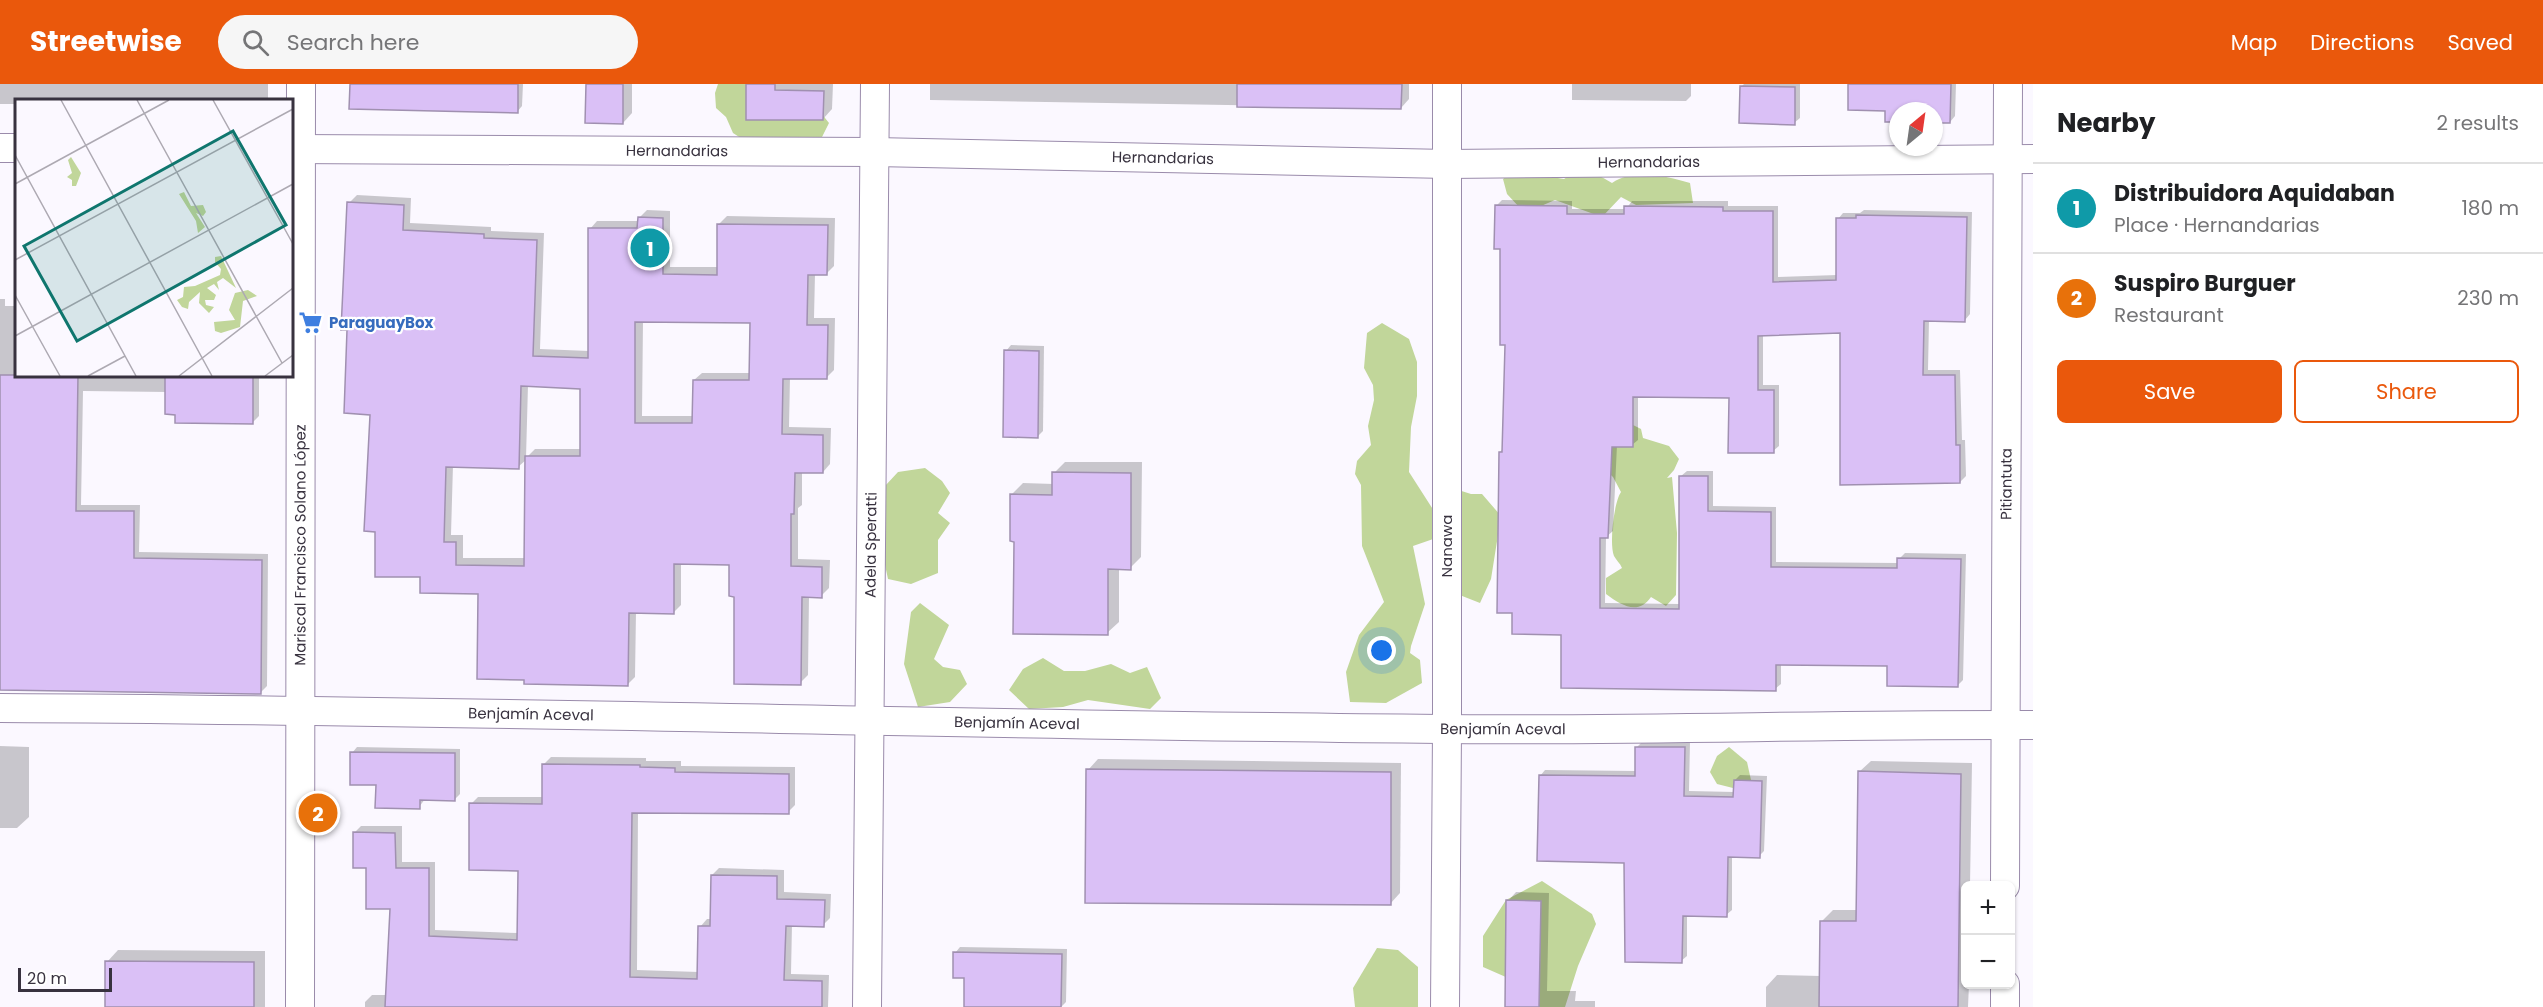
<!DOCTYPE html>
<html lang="en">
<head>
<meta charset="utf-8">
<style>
  :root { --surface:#fff; --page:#f6f6f6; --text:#202124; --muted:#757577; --line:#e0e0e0; --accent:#ea580c }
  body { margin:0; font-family:Poppins,sans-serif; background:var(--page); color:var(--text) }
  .controls { position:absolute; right:18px; bottom:18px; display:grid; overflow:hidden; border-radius:9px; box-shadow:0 2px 4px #0004 }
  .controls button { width:54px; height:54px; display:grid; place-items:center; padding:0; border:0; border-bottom:2px solid var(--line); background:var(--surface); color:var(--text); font:30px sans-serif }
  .compass { position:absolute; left:1889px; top:18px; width:54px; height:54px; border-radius:50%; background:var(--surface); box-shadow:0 2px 4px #0004; rotate:29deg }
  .scale { position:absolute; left:18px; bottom:15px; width:94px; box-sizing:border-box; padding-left:6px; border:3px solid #38323f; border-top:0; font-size:16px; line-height:21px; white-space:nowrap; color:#38323f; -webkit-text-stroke:4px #fff; paint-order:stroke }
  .you { position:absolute; left:1382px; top:567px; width:21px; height:21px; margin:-15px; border:4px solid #fff; border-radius:50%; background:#1a73e8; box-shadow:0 0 0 9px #1a73e833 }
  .badge { display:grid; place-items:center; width:39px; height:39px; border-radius:50%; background:var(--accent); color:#fff; font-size:20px; font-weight:700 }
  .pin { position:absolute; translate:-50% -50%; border:3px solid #fff; box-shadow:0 2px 6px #0006 }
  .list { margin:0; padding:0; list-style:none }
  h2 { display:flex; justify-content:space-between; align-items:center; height:78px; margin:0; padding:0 24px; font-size:26px }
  h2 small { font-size:20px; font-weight:400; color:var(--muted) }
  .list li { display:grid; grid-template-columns:39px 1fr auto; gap:18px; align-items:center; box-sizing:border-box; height:90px; padding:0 24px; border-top:2px solid var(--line) }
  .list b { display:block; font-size:22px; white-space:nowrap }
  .list p { margin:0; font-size:20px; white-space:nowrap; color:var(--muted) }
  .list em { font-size:20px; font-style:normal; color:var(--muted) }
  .actions { display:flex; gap:12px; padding:18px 24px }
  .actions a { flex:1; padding:14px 0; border:2px solid var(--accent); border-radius:9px; text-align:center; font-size:21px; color:var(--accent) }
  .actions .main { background:var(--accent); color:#fff }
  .icon { flex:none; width:33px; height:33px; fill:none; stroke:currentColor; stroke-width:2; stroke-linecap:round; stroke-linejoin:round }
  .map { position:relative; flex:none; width:2033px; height:923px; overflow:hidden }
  header { display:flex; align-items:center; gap:36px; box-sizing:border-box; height:84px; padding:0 30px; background:var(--accent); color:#fff }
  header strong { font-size:28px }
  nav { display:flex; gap:33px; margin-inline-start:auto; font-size:21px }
  .search { width:420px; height:54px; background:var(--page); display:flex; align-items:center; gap:15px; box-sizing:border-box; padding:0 21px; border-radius:33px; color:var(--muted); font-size:22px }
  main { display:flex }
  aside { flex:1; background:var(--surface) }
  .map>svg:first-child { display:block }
  .green { fill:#c1d69a }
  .shadow { fill:#0003; fill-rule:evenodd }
  .building { fill:#dac0f6; stroke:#a090b0; stroke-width:1.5; fill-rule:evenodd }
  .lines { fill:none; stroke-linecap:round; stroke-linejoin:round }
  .street-casing { stroke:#9a8bab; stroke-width:30 }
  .street { stroke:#fff; stroke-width:28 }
  .labels { text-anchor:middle; stroke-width:4.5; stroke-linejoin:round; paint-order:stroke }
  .street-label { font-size:15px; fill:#38323f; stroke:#fff }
  .shop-label { font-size:15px; font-weight:bold; fill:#366cbe; stroke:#fff; text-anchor:start }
  .inset-road { fill:none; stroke:#ada9b2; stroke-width:1.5 }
  .view { fill:#0f766e; fill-opacity:0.15; stroke:#0f766e; stroke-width:3 }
  .inset-edge { fill:none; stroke:#38323f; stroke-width:3 }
</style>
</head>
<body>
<header>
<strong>Streetwise</strong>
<div class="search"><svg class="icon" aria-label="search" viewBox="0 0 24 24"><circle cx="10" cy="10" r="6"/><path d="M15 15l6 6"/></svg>Search here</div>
<nav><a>Map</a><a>Directions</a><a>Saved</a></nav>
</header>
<main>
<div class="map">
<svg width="2033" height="923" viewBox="0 0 2033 923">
  <rect width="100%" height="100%" fill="#fbf8ff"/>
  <!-- green -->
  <g class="green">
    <path d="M718,0h49l4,7 50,22 8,10 -7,14 -22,7h-50l-17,-11 -7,-16 -10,-9 -1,-15z"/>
    <path d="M1514,87l50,8c22,-13 28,-7 48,4 22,-15 54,-7 78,0l3,20 -57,2 -15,-8 -19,20 -47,-17 -14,6 -21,2 -13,-14 -4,-15z"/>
    <path d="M1382,239l27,16 8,23v34l-6,31 -2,45 25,39 18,-23 19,6h11l19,22 -10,63 -11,24 -28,-11 -13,-55 -26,9 12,58 -14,42 -1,7 10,7 2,23 -36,20 -36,-1 -4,-30 13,-37 25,-33 -22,-56 -1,-61 -6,-11 2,-13 14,-16 -3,-19 6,-26 -1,-15 -9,-17 3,-35z"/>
    <path d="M1625,337l16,8 2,9 26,8 10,13 -5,11 -7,8 5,-1 5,56 -1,62 -10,11 -15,-9c-13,19 -30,8 -45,-3v-16l16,-10c-2,-5 -6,-8 -8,-12 -5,-12 0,-54 7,-64l-8,-15 -14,-14z"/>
    <path d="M925,384l17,13 8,12 -12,20 12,10 -12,17v33l-27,11 -23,-5 -10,-47 7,-46 13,-14z"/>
    <path d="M920,519l29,22 -15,34 9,8 17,3 7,14 -17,18 -32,5 -14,-43 7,-52z"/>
    <path d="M1043,574l21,13h21l26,-7 19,9 17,-6 14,31 -11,11 -62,-9 -25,7 -34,2 -20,-19 14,-21z"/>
    <path d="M1729,663l18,15 4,18 -14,9 -20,-5 -7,-12 7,-16z"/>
    <path d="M1542,797l50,33 4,10 -18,42 -13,41h-46l5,-22 -41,-18v-31l23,-36z"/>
    <path d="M1377,864l21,2 20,17v40h-63l-2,-19z"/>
  </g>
  <!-- shadow -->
  <g class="shadow">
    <path d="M0,0h268v16h-252l-1,17v-13h-15z"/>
    <path d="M351,0h172l-1,22 -5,6z"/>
    <path d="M587,0h45v29l-9,10z"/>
    <path d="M747,0h86l-1,25 -9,10z"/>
    <path d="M930,0h479v15l-8,9 -471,-8z"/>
    <path d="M1572,0h119v12l-5,5 -114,-1z"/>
    <path d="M1744,0h56v34l-6,5 -53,-36z"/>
    <path d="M1850,0h106l-1,32 -5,6 -16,-1v-10h-36v10l-12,-12z"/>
    <path d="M357,111l54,3 -1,25 81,4v4l53,2 -4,116 49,2 1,-122 7,-8h42v-3l8,-8 23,1v56h48l1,-43 8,-8 108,2 -1,48 -8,8h-11l-1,44h21l-1,52 -8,8 -36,-1 -1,50 42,1 -1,36 -7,8h-21v33l-4,3v51l32,1 -1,28 -8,8h-12l-1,79 -8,8 -64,-88 -5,-31 -50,-1v42l-8,8 -37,-1 -1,65 -8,8 -102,-6 -46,-87 -57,-16 -46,-46 -4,-117 -23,-84v-126zM643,237l108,1v51h-49l-8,7v36h-52zM528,301l53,2v62h-46l-9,9zM527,375l-1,99h-63v-23h-12l2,-70 65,2z"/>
    <path d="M1502,116l70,1v8h54l6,-8h96v5h50v71l59,-2 1,-56 5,-6h17l4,-3 108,2 -2,102 -5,6h-36l-1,50h32l2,70h3l1,36 -6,6 -119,-150 -78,3v50h16v61l-6,5 -43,-54 -92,-1v44l-6,5h-15l-4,86 -7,6 -1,66 75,1 1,-128 6,-5h26v35l63,1v55l123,1v-4l6,-6 61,1 -3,126 -6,6 -69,-21 -107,-2v21l-6,5 -212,-55 -63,-182 3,-3 3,-105 -5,-96 -5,-42z"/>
    <path d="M0,215h5v7h11v69h243v41l-6,6 -76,-9 -10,-21 -84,-1 -2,114h59l-1,47 129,2 -1,132 -6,6 -261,-4z"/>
    <path d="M1011,261l33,1 -1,85 -5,5 -32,-85z"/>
    <path d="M1065,378h77l-1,95 -11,11h-11v54l-12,11 -92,-93 -4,-45 12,-12 31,1v-11z"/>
    <path d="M1642,658h48l-1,49 46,1v-12l5,-5 27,1 -3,75 -5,5 -27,-1v55l-6,5h-39v41l-6,5 -56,-100 -85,-85 5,-6 91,1 1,-24z"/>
    <path d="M0,662l29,1v70l-12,11h-17z"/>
    <path d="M357,663l103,2v45l-6,6 -29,-1 -6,8 -67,-54z"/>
    <path d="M551,673l95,1v3h35v5l114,1v38l-7,7 -150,-1 -1,159 62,2 1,-45 7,-8h4l1,-44 7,-7 65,2v22l47,2 -1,24 -7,7 -31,-1 -1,50 38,1 -1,32h-463v-5l7,-7h15l5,-87 -25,-42 -13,-33 7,-7h41v36h33v68l83,3 2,-64 -49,-65 7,-7h65l1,-33z"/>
    <path d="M1098,675l303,4 -1,130 -10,11 -302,-134z"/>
    <path d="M1871,677l101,2 -2,123h-4v98h3l-1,23h-202v-20l11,-12 44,1 1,-55 11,-11h24l2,-138z"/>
    <path d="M1516,808l33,1 -2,98h29l-1,10h20v6h-89l2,-106z"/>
    <path d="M960,863l107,2 -1,53 -5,5h-95v-30l-11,-24z"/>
    <path d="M118,866l147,1v56h-158v-45z"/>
  </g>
  <!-- building -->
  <g class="building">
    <path d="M350,0h168v29l-169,-4z"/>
    <path d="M586,0h37v40l-38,-1z"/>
    <path d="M746,0h29v6l49,1 -1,29h-77z"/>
    <path d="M1237,0h165l-1,25 -164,-2z"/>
    <path d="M1848,0h103l-1,39h-16v-12h-36v11h-13v-11l-37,-1z"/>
    <path d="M1740,2l55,1v38l-56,-2z"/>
    <path d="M347,118l57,3 -1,25 81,4v4l53,2 -4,116 55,2v-130h49l1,-11 25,1v56l54,1v-51l111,1 -1,50h-19l-1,50h21l-1,54h-44l-1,55 41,1v38h-28l-1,41h-3v52l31,1v31l-20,-1 -1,88 -67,-1v-87l-5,-1v-31l-55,-1v50l-45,-1 -1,73 -104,-2v-4l-47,-1 1,-85 -58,-1v-16h-45v-45l-11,-1 6,-116 -26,-2 3,-83h-6zM635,238l115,1 -1,57h-56l-1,43h-57zM521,302l59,3v67h-55l-1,110 -68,-1v-23h-12l2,-75 73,2z"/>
    <path d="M1495,121l72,1v8h57v-8l99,1v4h50v71l63,-2v-62h20v-3l111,2 -2,105 -41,-1 -1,54h32l1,70h4v38l-120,2v-152l-82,3v54h16v63h-46l1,-55 -96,-1v50h-21l-4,91h-8v70l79,1v-133h29v35l63,1v55l126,1v-10l64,1 -3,128 -71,-1v-20l-111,-1v26l-215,-3v-53l-49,-1v-21h-15l2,-161h3l3,-107h-5v-96h-6z"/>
    <path d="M1004,266l35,1 -1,87 -35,-1z"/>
    <path d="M0,291h78l-2,136h58v47l128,2 -1,134 -261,-4z"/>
    <path d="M165,291h88v49l-78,-1v-8l-10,-1z"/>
    <path d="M1052,388l79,1v97l-23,-1v66l-95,-1 1,-92 -4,-1v-47l42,1z"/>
    <path d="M1635,663h50l-1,49 49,1 1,-17 28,1 -2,77 -32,-1 -1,60 -44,-1 -1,47 -57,-1 -1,-99 -87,-2 2,-86 96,1z"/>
    <path d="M350,668l105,1v48l-35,-1v9l-45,-1 1,-23h-26z"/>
    <path d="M542,680l98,1v2l35,1v4l114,2v40l-157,-1 -2,164 67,2 1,-53h12l1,-51 66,1v23l48,1 -1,27 -38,-1 -2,54 38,1v26h-437l5,-98h-24v-41h-13v-36l42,1 1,35h33v68l88,4 1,-69 -49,-1v-67l73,1z"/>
    <path d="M1086,685l305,3v133l-306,-2z"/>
    <path d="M1858,687l103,3 -3,233h-139l1,-86h36z"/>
    <path d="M1506,816l35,1 -2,106h-34z"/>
    <path d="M953,868l109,2 -1,53h-97v-29h-11z"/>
    <path d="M105,877l149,1v45h-149z"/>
  </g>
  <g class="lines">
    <defs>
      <g id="street">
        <path d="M0,64h16"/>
        <path id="s1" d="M291,65l584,3 572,12 586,-5"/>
        <path id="s2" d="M0,624c480,2 960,17 1440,21 198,2 395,-5 593,-4"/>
        <path id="s3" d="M2005,802l3,-802"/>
        <path d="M2005,900v23"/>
        <path id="s4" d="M300,923l1,-923"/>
        <path id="s5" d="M867,923l8,-923"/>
        <path d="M1445,923l2,-277v-646"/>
      </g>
    </defs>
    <!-- street casing -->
    <use href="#street" class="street-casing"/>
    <!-- street -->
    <use href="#street" class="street"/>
  </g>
  <!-- icons -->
  <defs>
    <symbol id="supermarket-bare" viewBox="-9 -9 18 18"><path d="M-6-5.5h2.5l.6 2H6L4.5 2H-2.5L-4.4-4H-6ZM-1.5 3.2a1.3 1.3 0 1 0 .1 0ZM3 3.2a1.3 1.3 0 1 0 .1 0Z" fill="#3f7fe0" stroke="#fff" stroke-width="2.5" paint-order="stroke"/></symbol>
  </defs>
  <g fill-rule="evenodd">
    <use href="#supermarket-bare" x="294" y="222" width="33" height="33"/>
  </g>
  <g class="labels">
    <!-- street labels -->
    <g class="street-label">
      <text dy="5" stroke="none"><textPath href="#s1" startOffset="386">Hernandarias</textPath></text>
      <text dy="5" stroke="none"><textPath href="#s1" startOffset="872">Hernandarias</textPath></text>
      <text dy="5" stroke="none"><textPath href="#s1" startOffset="1358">Hernandarias</textPath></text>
      <text dy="5" stroke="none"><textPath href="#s3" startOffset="402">Pitiantuta</textPath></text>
      <text dy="5" stroke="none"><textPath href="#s4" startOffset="462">Mariscal Francisco Solano López</textPath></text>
      <text dy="5" stroke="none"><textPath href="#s5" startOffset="462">Adela Speratti</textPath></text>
      <text transform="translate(1447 462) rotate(-90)" y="5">Nanawa</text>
      <text dy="5" stroke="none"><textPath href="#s2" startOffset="531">Benjamín Aceval</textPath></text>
      <text dy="5" stroke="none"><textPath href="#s2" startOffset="1017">Benjamín Aceval</textPath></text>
      <text dy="5" stroke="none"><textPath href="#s2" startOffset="1503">Benjamín Aceval</textPath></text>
    </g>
    <!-- shop labels -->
    <g class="shop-label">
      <text x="329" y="244">ParaguayBox</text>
    </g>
  </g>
  <!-- overview -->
  <g transform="translate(15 15)">
    <rect width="278" height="278" fill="#fbf8ff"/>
    <path d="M56,58l10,16 -5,13h-4v-6l-5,-3 5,-4 -4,-13zM169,93l7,14 12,-1 3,7 -3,4 -7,-3 9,14 -7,6 -2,-12 -17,-27zM206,157l15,32 -13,-10 -6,4 2,8 -5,-6 -7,4 9,7 -2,5h-9l1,5 8,2 -5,6 -10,-10 1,-11 -11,10 -1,7 -6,-2 -5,-7 6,-3 1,-10 11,-1 25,-11 1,-6 -6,-7v-5zM233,191l9,6 -14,5 -3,26 -19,6 -6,-2 -1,-9 21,-2 -6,-10 6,-17z" fill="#c1d69a"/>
    <path class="inset-road" d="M46,1l151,276M122,1l145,263M198,1l80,144M0,56l121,221M0,85l154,-84M0,161l278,-151M0,196l45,81M0,237l278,-152M73,277l37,-20M164,277l114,-88M250,277l28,-21"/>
    <path class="view" d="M218,32l53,94 -209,116 -53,-95z"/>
    <rect width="278" height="278" class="inset-edge"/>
  </g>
</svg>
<div class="controls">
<button>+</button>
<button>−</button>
</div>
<svg class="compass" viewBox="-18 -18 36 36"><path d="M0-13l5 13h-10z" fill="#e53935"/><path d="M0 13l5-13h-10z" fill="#757577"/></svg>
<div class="scale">20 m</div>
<div class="you"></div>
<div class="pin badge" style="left:650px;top:164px;background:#0f9aa8">1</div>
<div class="pin badge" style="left:318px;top:729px;background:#e8710a">2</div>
</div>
<aside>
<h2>Nearby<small>2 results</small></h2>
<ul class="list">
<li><span class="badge" style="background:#0f9aa8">1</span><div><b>Distribuidora Aquidaban</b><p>Place · Hernandarias</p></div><em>180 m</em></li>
<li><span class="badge" style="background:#e8710a">2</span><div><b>Suspiro Burguer</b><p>Restaurant</p></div><em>230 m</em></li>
</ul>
<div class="actions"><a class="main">Save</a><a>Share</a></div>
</aside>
</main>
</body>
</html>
